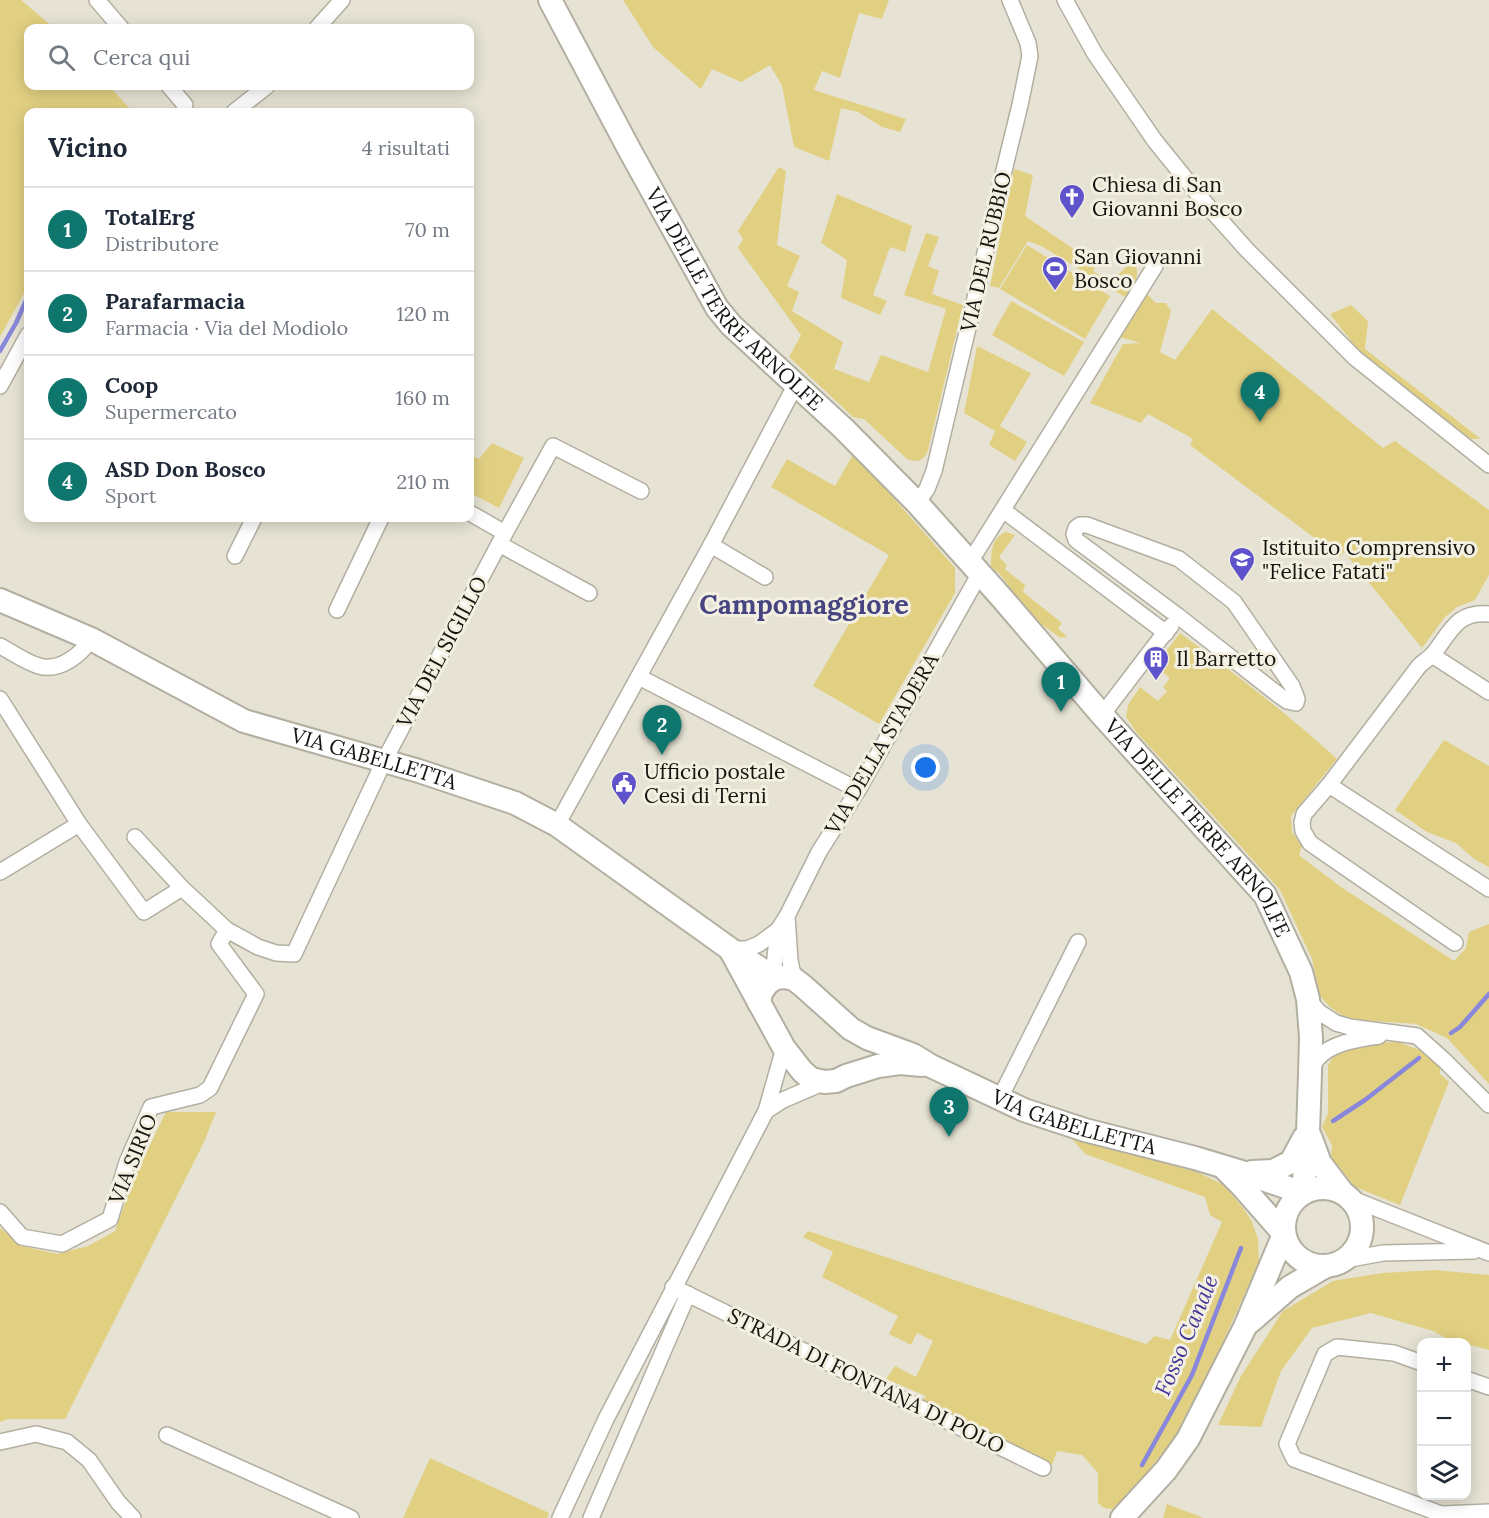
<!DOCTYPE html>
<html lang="it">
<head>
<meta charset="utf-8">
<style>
  :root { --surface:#fff; --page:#f2f2f3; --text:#1f2937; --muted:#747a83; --line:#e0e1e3; --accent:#0f766e }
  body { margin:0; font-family:Lora,serif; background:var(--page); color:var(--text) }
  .controls { position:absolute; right:18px; bottom:18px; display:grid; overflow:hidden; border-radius:12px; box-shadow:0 3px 15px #0003 }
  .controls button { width:54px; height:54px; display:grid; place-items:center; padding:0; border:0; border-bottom:2px solid var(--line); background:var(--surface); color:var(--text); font:30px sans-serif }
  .you { position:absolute; left:926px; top:768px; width:21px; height:21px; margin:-15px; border:4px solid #fff; border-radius:50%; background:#1a73e8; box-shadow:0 0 0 9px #1a73e833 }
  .badge { display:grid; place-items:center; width:39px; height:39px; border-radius:50%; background:var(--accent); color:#fff; font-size:20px; font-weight:700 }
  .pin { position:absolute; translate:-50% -50px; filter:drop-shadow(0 2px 3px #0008) }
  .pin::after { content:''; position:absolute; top:32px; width:21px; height:18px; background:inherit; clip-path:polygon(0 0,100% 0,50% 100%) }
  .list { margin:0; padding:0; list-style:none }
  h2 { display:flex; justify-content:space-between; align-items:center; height:78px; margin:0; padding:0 24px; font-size:26px }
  h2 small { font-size:20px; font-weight:400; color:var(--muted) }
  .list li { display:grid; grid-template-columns:39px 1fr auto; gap:18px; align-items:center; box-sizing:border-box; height:84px; padding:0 24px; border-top:2px solid var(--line) }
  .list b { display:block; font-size:22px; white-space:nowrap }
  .list p { margin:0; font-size:20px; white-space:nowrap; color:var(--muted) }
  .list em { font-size:20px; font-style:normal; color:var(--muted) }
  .icon { flex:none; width:33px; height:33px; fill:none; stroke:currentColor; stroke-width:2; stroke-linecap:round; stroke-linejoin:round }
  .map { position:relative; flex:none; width:1489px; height:1518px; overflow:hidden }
  .search { position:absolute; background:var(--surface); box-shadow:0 3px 15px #0003; left:24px; top:24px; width:450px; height:66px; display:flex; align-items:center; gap:15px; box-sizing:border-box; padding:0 21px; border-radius:12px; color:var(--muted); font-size:22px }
  .panel { position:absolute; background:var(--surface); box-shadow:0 3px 15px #0003; left:24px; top:108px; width:450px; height:414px; border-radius:12px }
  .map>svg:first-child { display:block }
  .green { fill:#e2d082 }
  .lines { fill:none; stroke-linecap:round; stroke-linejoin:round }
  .stream { stroke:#8887db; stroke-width:4.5 }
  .street-casing { stroke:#b2afa1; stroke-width:18 }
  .secondary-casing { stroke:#b2afa1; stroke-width:26 }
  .street { stroke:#fff; stroke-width:15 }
  .secondary { stroke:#fff; stroke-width:22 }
  .labels { text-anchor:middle; stroke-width:6; stroke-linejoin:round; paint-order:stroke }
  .poi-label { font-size:21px; fill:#16140f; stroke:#f3f0e1; text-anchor:start }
  .street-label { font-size:21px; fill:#16140f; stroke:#f3f0e1 }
  .water-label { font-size:22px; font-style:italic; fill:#423697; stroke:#f3f0e1 }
  .district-label { font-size:27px; font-weight:bold; fill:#464481; stroke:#f3f0e1 }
</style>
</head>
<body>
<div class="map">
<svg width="1489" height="1518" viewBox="0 0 1489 1518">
  <rect width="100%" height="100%" fill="#e6e3d4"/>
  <!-- green -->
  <g class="green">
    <path d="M0,0h21l33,28h-26v58h81l24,26h-105v174l-28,51z"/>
    <path d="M623,0h266l-7,19 -23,-6 -19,65 -18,-7 -8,19 92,29 -6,13 -18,-5 -24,-15 -17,-4 -12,53 -35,-14 -12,-61 -12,-21 -29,17 -29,-13 -11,20 -48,-42z"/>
    <path d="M779,167l7,4 -9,74 23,11 -13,30 12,6 -7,19 51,31 -9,27 35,13 12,-27 47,17 18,-63 -42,-14 22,-62 13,4 -11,29 11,5 -7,23 31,11 -35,145c-3,11 -12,13 -21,9l-43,-40 -11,-2 -64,-60 12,-22 -63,-87 5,-9 -5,-8z"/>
    <path d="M1014,169l19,6 -8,41 71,48 -3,7c22,14 24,4 41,-12 7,19 1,23 -9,38l-82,-50 -15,-6 -29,47 -9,-2z"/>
    <path d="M837,194l75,32 -7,26 -15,-5 -17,48 14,6 -7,14 -39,-17 6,-38 -26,-17z"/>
    <path d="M1027,245l83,51 -25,43 -85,-50z"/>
    <path d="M1145,292l11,11h10l5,8 -11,41 15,8 37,-51 171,139 12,-7 94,69v65l-14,25 -18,7 -12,10 -23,31 -78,-96 -4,5 -150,-112 3,-6 -45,-25 -7,9 -51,-20 33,-59 18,-1 -22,-6z"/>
    <path d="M1011,301l73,41 -20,34 -72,-41z"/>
    <path d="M1351,305l17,16 -3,28 116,90h-11l-111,-88 -29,-37z"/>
    <path d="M977,346l54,27 -31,53 27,16 -12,19 -26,-16 6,-14 -31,-18z"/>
    <path d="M492,443l32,15 -25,50 -29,-15v-38l9,4z"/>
    <path d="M854,453l101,115v25l-76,131 -66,-38 76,-131 -118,-68 16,-28 48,27z"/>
    <path d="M1006,532l9,3 -16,22 8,8 -2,4 20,16 -2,7 39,31 -4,6 9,7 -6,2 -19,-13 -28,-32 -15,-20 -8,-6c0,-13 0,-30 15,-35z"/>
    <path d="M1180,633c54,40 108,81 157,126l-46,57 1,16 10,14 -3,9 39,30 116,76 12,-13 3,-16 20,-8v160l-42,-46 -31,-14 -54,-4 -18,-3 -14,-10 -10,-11 -8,-37 -32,-69 -90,-100 -53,-57 -11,-16 2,-12 12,-18 18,14 9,-10 -4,-4 7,-9 -15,-12z"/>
    <path d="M1444,740l45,26v101l-15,-8 -18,-16 -29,-11 -32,-22z"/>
    <path d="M1397,1042l23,8 20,16v8l9,8 -49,123 -45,-18 -24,-30 1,-12 -10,-18 6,-14v-47l5,-10 35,-13z"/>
    <path d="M166,1112h50l-12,30 -139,277h-57l-8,3v-194l22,18 35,8 31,-8 27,-15 19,-53z"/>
    <path d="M1072,1139l125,33 27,13 22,27 6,10 6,17 1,23 -60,133 -21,39 -62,76 -12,-2 -6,-5v-30l-16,-18 -25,-4 -5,14 -130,-64 4,-5 -40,-17 9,-13 21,11 17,-36 -16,-8 -6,12 -22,-11 9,-18 -76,-39 11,-25 -30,-15 5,-6 338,113 9,-8 15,4 52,-118 -12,-7 -5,-18 -120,-43z"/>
    <path d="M1435,1270l54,5v75l-22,-6 -1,-2h-6l-12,-3 -15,-8 -62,-18 -59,15 -31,43 -20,56 -43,-2 23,-49 42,-65 50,-30 49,-8z"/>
    <path d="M430,1458l119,55 -2,5h-144z"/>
    <path d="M1167,1504l37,14h-41z"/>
  </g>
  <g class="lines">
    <!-- stream -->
    <g class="stream">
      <path d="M0,351l16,-28 12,-27"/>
      <path d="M1451,1033l9,-6 29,-33"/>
      <path d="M1333,1121l32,-21 54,-42"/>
      <path d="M1142,1465l50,-90 49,-127"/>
    </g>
    <defs>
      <g id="street">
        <path d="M97,0l24,28"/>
        <path d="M1065,0l30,54 60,87 51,63 41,46 108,108 134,107"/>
        <path d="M317,28l25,-28"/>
        <path d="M169,86l16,19"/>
        <path d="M234,112l33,-26"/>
        <path d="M0,386l28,-51"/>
        <path d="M917,503l10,-14 7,-18 39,-164 25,-112 22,-90 10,-49 -2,-13 -18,-43"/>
        <path d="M1003,510l163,123"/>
        <path d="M470,513l35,20"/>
        <path d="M1080,525h7l92,34 55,43 58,84 5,13 -1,4 -9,-2 -7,-5 -102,-80 -102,-76 -2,-6 2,-6z"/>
        <path d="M499,544l90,49"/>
        <path d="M711,545l54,32"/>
        <path d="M235,556l19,-38"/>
        <path d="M970,562l185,-296"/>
        <path d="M337,610l44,-92"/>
        <path d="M0,646c12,6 25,16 39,20 20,6 42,-11 52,-27"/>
        <path d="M1432,655l57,37"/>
        <path d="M639,677l219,113"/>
        <path d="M0,699l79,125 65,88 38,-24"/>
        <path d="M1102,715l58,-76 11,-13"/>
        <path d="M1329,785l160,104"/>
        <path d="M557,825l154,-280 85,-161"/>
        <path d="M135,837l47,51 45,42 31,17 18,6 18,1 90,-193 115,-217 54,-98 88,45"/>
        <path d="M0,872l79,-48"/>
        <path d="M787,916l3,45 4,18"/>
        <path d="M1455,943l-145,-100 -7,-12 -1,-8 2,-9 25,-29 90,-119c5,-5 11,-8 15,-13 17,-22 23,-42 55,-39"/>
        <path d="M730,949h17l12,-5 19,-14 9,-14 32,-64 39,-62 122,-217"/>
        <path d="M775,978l-1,-11 4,-37"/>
        <path d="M1308,999l11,13 17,11 14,4 67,9 28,25 44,44"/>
        <path d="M1311,1071c2,-4 4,-10 7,-13 14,-16 43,-19 61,-22"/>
        <path d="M1000,1098l78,-156"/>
        <path d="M766,1111l17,-11 42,-18"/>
        <path d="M1350,1198l139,55"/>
        <path d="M0,1212l22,25 40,7 48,-25 17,-57 24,-55 49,-12 10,-7 46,-94 -37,-50 8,-14"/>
        <path d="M1345,1260l38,-7 91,-2"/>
        <path d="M673,1287l370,181"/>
        <path d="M1422,1363l-28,-10 -57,-6 -12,7 -38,90 7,15 147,55 48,-2"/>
        <path d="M1466,1379l23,8"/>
        <path d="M167,1435l184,83"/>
        <path d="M0,1442l36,-8 31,8 22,18 29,42 15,16"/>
        <path d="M560,1518l46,-99 160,-308 18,-63"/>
        <path d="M591,1518l97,-224"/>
      </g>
      <g id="secondary">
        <path id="s1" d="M550,0l79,149 88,159 14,17 113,104 73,74 84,94 101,118 163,180 36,77 7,27 3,38 -1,37 -2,58 -5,61"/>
        <path id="s2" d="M0,600l91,39 153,82 175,50 96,32 42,22 173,124 45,29"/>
        <path d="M731,951l53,97 18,23 9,8 14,3 11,-1 10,-5 32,-10 22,-3 22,2"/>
        <path id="s3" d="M759,1003l2,-10 6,-9 8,-6 10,-1 9,2 9,7 48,43 16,9 46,17 18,11 93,44 61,20 110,28 50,15 58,20"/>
        <path d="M1310,1136l10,27 22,29"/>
        <path d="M1252,1172l21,-1 18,-9 13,-24"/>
        <circle cx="1323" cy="1227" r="39"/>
        <path d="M1250,1322l40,-35 36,-21"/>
        <path d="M1122,1518l44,-48 22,-31 57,-112 39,-93 -43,-49 -16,-16"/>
      </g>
    </defs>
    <!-- street casing -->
    <use href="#street" class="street-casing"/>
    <!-- secondary casing -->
    <use href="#secondary" class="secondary-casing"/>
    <!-- street -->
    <use href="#street" class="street"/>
    <!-- secondary -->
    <use href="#secondary" class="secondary"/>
  </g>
  <!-- icons -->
  <defs>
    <symbol id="church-pin" viewBox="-11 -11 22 30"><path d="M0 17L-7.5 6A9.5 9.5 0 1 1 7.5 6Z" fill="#5f53cb" stroke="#f3f0e1"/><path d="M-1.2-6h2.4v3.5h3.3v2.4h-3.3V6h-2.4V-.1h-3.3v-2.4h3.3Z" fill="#fff"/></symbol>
    <symbol id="stadium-pin" viewBox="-11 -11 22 30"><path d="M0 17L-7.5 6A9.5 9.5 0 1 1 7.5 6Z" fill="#5f53cb" stroke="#f3f0e1"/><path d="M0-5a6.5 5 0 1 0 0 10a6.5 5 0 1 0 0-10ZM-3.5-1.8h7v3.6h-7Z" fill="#fff"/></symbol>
    <symbol id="school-pin" viewBox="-11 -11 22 30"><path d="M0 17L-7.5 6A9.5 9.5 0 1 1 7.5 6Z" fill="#5f53cb" stroke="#f3f0e1"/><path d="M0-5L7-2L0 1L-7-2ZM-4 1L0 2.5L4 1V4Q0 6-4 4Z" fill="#fff"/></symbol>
    <symbol id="building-pin" viewBox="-11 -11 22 30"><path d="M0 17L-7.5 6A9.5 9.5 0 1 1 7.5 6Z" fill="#5f53cb" stroke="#f3f0e1"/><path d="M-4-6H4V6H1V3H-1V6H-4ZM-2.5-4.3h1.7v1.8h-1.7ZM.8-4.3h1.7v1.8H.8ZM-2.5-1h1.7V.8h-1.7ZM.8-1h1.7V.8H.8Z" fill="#fff"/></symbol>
    <symbol id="civic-pin" viewBox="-11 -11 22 30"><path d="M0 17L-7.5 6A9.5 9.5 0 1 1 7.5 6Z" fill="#5f53cb" stroke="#f3f0e1"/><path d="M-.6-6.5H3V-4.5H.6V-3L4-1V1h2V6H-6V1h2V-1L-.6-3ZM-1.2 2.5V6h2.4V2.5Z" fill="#fff"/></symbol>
  </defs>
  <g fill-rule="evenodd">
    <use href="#church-pin" x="1057" y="182" width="30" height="40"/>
    <use href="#stadium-pin" x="1040" y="254" width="30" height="40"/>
    <use href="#school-pin" x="1227" y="545" width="30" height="40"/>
    <use href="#building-pin" x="1141" y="644" width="30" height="40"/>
    <use href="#civic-pin" x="609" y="769" width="30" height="40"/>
  </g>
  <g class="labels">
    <!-- poi labels -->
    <g class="poi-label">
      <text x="1092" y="192">Chiesa di San<tspan x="1092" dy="24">Giovanni Bosco</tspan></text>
      <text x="1074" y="264">San Giovanni<tspan x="1074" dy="24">Bosco</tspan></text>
      <text x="1262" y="555">Istituito Comprensivo<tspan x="1262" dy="24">"Felice Fatati"</tspan></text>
      <text x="1176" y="666">Il Barretto</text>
      <text x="644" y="779">Ufficio postale<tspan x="644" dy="24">Cesi di Terni</tspan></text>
    </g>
    <!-- street labels -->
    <g class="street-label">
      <text transform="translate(986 252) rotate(-77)" y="7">VIA DEL RUBBIO</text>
      <text dy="7" stroke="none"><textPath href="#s1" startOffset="354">VIA DELLE TERRE ARNOLFE</textPath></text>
      <text transform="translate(442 652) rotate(-62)" y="7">VIA DEL SIGILLO</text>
      <text transform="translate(882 744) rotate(-60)" y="7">VIA DELLA STADERA</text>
      <text dy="7" stroke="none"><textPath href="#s2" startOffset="408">VIA GABELLETTA</textPath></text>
      <text dy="7" stroke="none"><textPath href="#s1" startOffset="1060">VIA DELLE TERRE ARNOLFE</textPath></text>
      <text dy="7" stroke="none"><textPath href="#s3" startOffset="369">VIA GABELLETTA</textPath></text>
      <text transform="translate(133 1159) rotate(-68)" y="7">VIA SIRIO</text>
      <text transform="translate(866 1381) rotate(26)" y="7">STRADA DI FONTANA DI POLO</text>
    </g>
    <!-- water labels -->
    <g class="water-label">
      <text transform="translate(1186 1335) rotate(-67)" y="8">Fosso Canale</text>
    </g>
    <!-- district labels -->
    <g class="district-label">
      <text x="804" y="614">Campomaggiore</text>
    </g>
  </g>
</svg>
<div class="controls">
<button>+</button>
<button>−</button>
<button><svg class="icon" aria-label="layers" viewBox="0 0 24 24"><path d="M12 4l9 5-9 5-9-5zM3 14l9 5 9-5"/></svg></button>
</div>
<div class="you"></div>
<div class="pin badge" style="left:1061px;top:712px">1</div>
<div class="pin badge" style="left:662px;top:755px">2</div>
<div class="pin badge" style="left:949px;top:1137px">3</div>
<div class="pin badge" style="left:1260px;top:422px">4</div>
<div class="search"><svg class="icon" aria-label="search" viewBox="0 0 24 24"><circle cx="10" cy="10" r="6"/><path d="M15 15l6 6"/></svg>Cerca qui</div>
<section class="panel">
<h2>Vicino<small>4 risultati</small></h2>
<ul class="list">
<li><span class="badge">1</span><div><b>TotalErg</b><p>Distributore</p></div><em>70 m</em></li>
<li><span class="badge">2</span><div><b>Parafarmacia</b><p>Farmacia · Via del Modiolo</p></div><em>120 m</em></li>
<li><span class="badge">3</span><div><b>Coop</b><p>Supermercato</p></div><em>160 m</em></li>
<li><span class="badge">4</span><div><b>ASD Don Bosco</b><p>Sport</p></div><em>210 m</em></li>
</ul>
</section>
</div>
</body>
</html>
